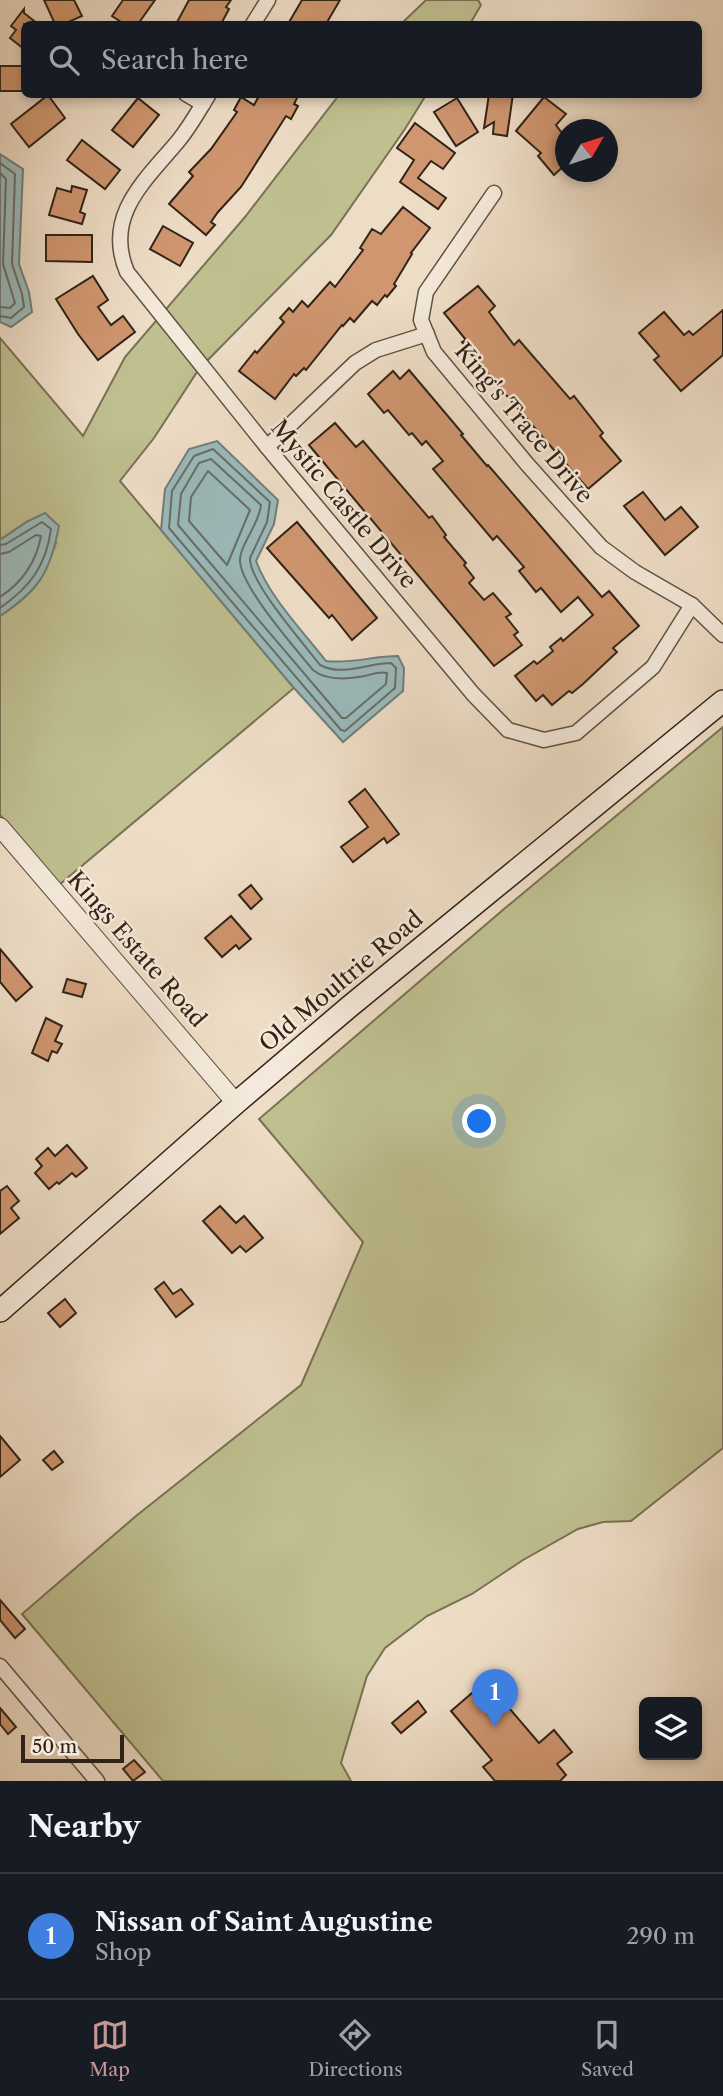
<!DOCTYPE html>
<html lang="en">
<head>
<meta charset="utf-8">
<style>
  :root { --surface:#171b24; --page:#242831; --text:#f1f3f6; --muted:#9ea1a6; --line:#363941; --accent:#c59692 }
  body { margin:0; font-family:"Libre Caslon Text",serif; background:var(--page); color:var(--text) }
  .controls { position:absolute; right:21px; bottom:21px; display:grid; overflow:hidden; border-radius:10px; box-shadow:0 4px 10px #0003 }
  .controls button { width:63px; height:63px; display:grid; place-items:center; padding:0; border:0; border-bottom:2px solid var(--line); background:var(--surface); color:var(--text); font:35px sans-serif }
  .compass { position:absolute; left:555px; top:119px; width:63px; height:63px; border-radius:50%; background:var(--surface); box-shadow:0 4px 10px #0003; rotate:51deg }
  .scale { position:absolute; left:21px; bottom:18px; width:103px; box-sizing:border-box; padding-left:7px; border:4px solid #312316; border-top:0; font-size:19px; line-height:24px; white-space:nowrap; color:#312316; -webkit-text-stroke:5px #f4e9da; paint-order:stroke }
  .you { position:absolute; left:480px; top:1122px; width:24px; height:24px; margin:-18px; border:5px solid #fff; border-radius:50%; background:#1a73e8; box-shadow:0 0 0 10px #1a73e833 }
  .badge { display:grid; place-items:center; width:46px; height:46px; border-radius:50%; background:var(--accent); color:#fff; font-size:23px; font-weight:700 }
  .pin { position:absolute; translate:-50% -58px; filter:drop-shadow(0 2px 4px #0008) }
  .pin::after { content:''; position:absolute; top:37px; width:24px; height:21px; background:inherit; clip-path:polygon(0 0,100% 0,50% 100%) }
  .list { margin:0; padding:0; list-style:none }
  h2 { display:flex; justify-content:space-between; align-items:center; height:91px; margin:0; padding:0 28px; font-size:30px }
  h2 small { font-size:23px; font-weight:400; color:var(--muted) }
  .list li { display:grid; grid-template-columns:46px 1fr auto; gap:21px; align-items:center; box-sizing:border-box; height:126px; padding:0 28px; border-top:2px solid var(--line) }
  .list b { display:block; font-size:26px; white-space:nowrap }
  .list p { margin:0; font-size:23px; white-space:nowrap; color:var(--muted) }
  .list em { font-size:23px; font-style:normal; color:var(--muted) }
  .icon { flex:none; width:38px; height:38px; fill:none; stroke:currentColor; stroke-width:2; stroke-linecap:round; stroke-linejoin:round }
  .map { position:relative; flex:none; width:723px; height:1781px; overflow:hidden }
  .search { position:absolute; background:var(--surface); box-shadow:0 4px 10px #0003; left:21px; right:21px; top:21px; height:77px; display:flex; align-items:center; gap:18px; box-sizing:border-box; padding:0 24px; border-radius:10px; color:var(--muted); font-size:26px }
  .sheet { height:217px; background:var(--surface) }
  nav { display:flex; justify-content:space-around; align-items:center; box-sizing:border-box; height:98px; border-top:2px solid var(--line); background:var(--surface); font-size:19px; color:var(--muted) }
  nav a { display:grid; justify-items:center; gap:4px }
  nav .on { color:var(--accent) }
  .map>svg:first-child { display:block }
  .green { fill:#bfbf90; stroke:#787153; stroke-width:2 }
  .water { fill:#9bbabb; stroke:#717e79; stroke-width:2 }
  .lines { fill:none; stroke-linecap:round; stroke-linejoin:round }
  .shore { stroke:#666e68; stroke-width:2 }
  .building { fill:#cf9670; stroke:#312316; stroke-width:2 }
  .minor-casing { stroke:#605242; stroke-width:17 }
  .tertiary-casing { stroke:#605242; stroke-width:20 }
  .secondary-casing { stroke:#312316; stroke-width:24 }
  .minor { stroke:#f4e9da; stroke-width:14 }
  .tertiary { stroke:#f4e9da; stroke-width:18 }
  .secondary { stroke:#f4e9da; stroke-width:21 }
  .labels { text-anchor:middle; stroke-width:5; stroke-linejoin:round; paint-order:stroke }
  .street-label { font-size:23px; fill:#312316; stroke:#f4e9da }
</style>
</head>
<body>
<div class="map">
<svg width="723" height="1781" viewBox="0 0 723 1781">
  <rect width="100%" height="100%" fill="#eeddc6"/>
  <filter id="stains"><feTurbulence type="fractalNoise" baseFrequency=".00286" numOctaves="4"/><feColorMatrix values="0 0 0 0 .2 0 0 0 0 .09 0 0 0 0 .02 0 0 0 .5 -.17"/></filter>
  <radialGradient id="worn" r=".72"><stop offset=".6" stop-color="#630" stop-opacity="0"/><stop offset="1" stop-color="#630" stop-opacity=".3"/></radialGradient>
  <!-- green -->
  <g class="green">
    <path d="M426,0h52l3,5 -11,19h-69z"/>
    <path d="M339,95h87l-21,34 -74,106 -132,134 -45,69 -34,43 174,207 -235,197 -59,-70v-199c36,-24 41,-33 56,-73l-28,-22 -28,19v-202l83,98 42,-79 120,-140z"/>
    <path d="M723,727v721l-92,73 -28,1 -25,7 -55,31 -51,34 -45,22 -42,32 -18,28 -26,87 10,18h-188l-141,-167 114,-98 165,-131 62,-143 -104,-123 245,-210z"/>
  </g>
  <!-- water -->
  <g class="water">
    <path d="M0,154l23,15 -4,95 10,28 3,20 -21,15 -11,-5z"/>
    <path d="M217,441l61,59 -4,24 -18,37c14,37 46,69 70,100 25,3 47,-5 72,-5l6,12 -1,23 -60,51 -49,-54 -133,-158 4,-41 24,-40z"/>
    <path d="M45,513l14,13c-9,47 -20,64 -59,90v-76l28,-19z"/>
  </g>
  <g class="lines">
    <!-- shore -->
    <g class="shore">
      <path d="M0,163l15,11 -3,90 10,30 2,13 -13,11 -11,-2"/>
      <path d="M0,173l6,6 -3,85 12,39 -5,5 -10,-1"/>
      <path d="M213,449l57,53 -3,20 -17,36c-1,24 54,86 70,107 22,12 49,-2 71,-2l5,5 -1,20 -50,43 -4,-1 -172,-202 3,-37 22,-35z"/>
      <path d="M211,459l50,46c-2,20 -21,39 -21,56 1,26 56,88 73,109 13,11 36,9 52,6 8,-2 14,-5 22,-3l-1,11 -40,34h-4l-164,-193 3,-31 18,-31z"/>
      <path d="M208,471l42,39 -23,55 -38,-44 2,-24z"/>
      <path d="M0,545l6,-1 36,-22 9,7c-5,37 -21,58 -51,79"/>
      <path d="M0,554l9,-2 27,-17 5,1c-5,27 -18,46 -41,61"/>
    </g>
  </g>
  <!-- building -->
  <g class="building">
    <path d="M44,0h30l8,16 -18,8h-9z"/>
    <path d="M123,0h32l-17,24h-14l-12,-8z"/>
    <path d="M189,0h42l-5,7 3,2 -8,15h-45z"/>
    <path d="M302,0h38l-14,24h-38z"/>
    <path d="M24,9v4l14,11h-14v25l-14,-11 6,-8 -5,-4z"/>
    <rect x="0" y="66" width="24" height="25"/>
    <path d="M260,94h39l-5,10 4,2 -7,13 -5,-3 -45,71 -23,25 -7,10 4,3 -9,10 -37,-31 24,-28 -4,-4 22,-23 26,-37 -3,-2 7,-13 13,8z"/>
    <path d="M489,94h24l-6,42 -14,-2 1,-12 -10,6z"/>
    <path d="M48,95l17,23 -36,29 -18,-23z"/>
    <path d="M544,97l22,17 -10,11 9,12v28l-11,10 -16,-19 3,-3 -25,-22z"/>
    <path d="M138,98l21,17 -26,32 -21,-17z"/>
    <path d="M457,98l21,34 -22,14 -22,-34z"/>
    <path d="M415,123l40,30 -12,16 -12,-8 -13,17 28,20 -8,11 -38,-27 14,-22 -17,-12z"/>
    <path d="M82,140l38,30 -15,19 -38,-29z"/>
    <path d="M72,186l15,4 -7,22 5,2 -3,10 -33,-9 8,-27 14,4z"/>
    <path d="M403,207l27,21 -19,25 1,1 -18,30 2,2 -9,11 -2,-2 -8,10 -5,-4 -18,21 -4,-4 -7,8 -1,-1 -36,45 -2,-2 -8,8 -2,-2 -19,25 -36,-28 16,-20 2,2 27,-31 -4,-4 9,-10 4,4 9,-11 6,6 22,-25 5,5 28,-37 -3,-2 12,-19 9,5z"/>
    <path d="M163,226l30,17 -13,23 -30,-17z"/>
    <path d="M46,235h46v27l-46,-1z"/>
    <path d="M93,276l15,24 -10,7 13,18 12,-9 12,16 -37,28 -20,-26 -22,-35z"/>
    <path d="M478,286l17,20 -6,6 25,33 5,-5 51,59 4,-3 29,37 -3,3 21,25 -33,28 -109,-125 -17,-22 4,-2 -22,-27z"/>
    <path d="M723,310v45l-42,36 -27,-31 5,-4 -20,-23 25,-21 20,23 5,-4 4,4z"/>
    <path d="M409,370l54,64 -2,1 26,31 1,-1 87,101 27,31 7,-6 30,35 -26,22 4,4 -34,32 -11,9 -3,-2 -17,14 -9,-10 -7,6 -21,-25 19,-15 3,3 16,-13 -3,-4 11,-9 2,3 30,-26 -15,-18 -17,15 -20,-24 -5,4 -17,-21 5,-4 -27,-31 -4,4 -60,-71 10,-8 -17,-20 -4,4 -10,-12 -3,2 -21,-25 -4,3 -16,-19 25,-23 7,8z"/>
    <path d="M335,423l21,24 7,-6 66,77 3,-2 14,19 -2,2 22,26 -2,2 10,13 -5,5 15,17 9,-7 18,21 -5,3 12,15 -4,3 8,10 -28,21 -185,-221z"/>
    <path d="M643,492l22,28 16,-13 17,20 -33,28 -41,-49z"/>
    <path d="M297,522l80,96 -25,22 -20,-25 -3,3 -62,-70z"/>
    <path d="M365,789l34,45 -12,9 -3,-5 -31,24 -12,-15 27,-20 -19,-25z"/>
    <path d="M251,885l11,14 -11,10 -12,-14z"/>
    <path d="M231,916l20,23 -12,10 -3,-4 -14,12 -17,-19z"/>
    <path d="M0,949l32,38 -16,14 -16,-19z"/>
    <path d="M67,979l19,5 -4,13 -19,-5z"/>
    <path d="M46,1018l16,8 -7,15 7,3 -5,9 -5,-2 -4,10 -16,-8z"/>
    <path d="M67,1145l20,23 -11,9 -4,-4 -13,11 -2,-2 -8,7 -14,-16 7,-7 -6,-7 12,-11 7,8z"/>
    <path d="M7,1186l12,15 -8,7 8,10 -19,16v-43z"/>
    <path d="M220,1206l16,17 8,-7 19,22 -17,14 -6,-6 -8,7 -29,-32z"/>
    <path d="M164,1282l9,12 8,-5 12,15 -17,13 -21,-28z"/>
    <path d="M65,1299l11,14 -16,14 -12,-14z"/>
    <path d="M0,1436l20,24 -20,17z"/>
    <path d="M54,1451l9,11 -11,8 -9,-10z"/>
    <path d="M0,1600l25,29 -10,9 -15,-18z"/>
    <path d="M486,1681l53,62 15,-13 18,22 -15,12 9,11 -6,6h-65l-12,-14 9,-7 -41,-49z"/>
    <path d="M418,1701l8,11 -25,21 -9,-10z"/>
    <path d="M0,1708l16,19 -8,7 -8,-10z"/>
    <path d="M134,1760l11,12 -12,9 -10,-12z"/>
  </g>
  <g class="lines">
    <defs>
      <g id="minor">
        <path d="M253,24l15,-24"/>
        <path d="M186,94l17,10"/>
        <path d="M209,94c-10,16 -18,31 -30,46 -33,40 -76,75 -52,132l140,175 206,247 35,36 36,10 32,-7 77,-66 39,-62"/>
        <path d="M494,193l-68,99 -5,28 13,32 93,112 74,83 34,25 57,33 31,30"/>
        <path d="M267,447l88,-84 21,-13 51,-16"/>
        <path d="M0,1666l97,115"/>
      </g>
      <path id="tertiary" d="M0,827l236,276"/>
      <path id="secondary" d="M0,1311l236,-208 113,-96 374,-306"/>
    </defs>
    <!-- minor casing -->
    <use href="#minor" class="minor-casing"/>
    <!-- tertiary casing -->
    <use href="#tertiary" class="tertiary-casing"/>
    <!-- secondary casing -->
    <use href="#secondary" class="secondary-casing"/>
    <!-- minor -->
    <use href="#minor" class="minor"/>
    <!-- tertiary -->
    <use href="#tertiary" class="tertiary"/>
    <!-- secondary -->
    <use href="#secondary" class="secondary"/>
  </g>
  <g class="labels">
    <!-- street labels -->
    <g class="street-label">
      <text transform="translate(524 423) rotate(50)" y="8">King's Trace Drive</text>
      <text transform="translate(344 504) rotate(50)" y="8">Mystic Castle Drive</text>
      <text transform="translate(137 949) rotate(49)" y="8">Kings Estate Road</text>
      <text transform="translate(341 981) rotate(-40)" y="8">Old Moultrie Road</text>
    </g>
  </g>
  <rect width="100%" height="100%" filter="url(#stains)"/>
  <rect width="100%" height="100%" fill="url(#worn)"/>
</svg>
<div class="controls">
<button><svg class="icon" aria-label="layers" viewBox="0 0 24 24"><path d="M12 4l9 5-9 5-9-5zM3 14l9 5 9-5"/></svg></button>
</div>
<svg class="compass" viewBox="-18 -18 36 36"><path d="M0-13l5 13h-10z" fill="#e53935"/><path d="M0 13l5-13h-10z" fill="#9ea1a6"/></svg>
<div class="scale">50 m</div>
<div class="you"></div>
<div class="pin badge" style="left:495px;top:1727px;background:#3f7fe0">1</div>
<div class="search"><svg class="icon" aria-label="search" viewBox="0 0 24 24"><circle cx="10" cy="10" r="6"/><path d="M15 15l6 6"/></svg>Search here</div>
</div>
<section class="sheet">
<h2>Nearby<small></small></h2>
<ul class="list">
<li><span class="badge" style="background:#3f7fe0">1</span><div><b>Nissan of Saint Augustine</b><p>Shop</p></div><em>290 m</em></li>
</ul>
</section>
<nav>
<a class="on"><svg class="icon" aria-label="map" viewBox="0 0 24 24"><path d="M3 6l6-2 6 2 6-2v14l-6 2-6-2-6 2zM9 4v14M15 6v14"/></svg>Map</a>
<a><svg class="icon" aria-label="directions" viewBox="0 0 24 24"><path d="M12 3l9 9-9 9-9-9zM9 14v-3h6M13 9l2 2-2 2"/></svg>Directions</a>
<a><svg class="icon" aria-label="saved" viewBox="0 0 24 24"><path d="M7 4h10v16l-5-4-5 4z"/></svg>Saved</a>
</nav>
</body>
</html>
